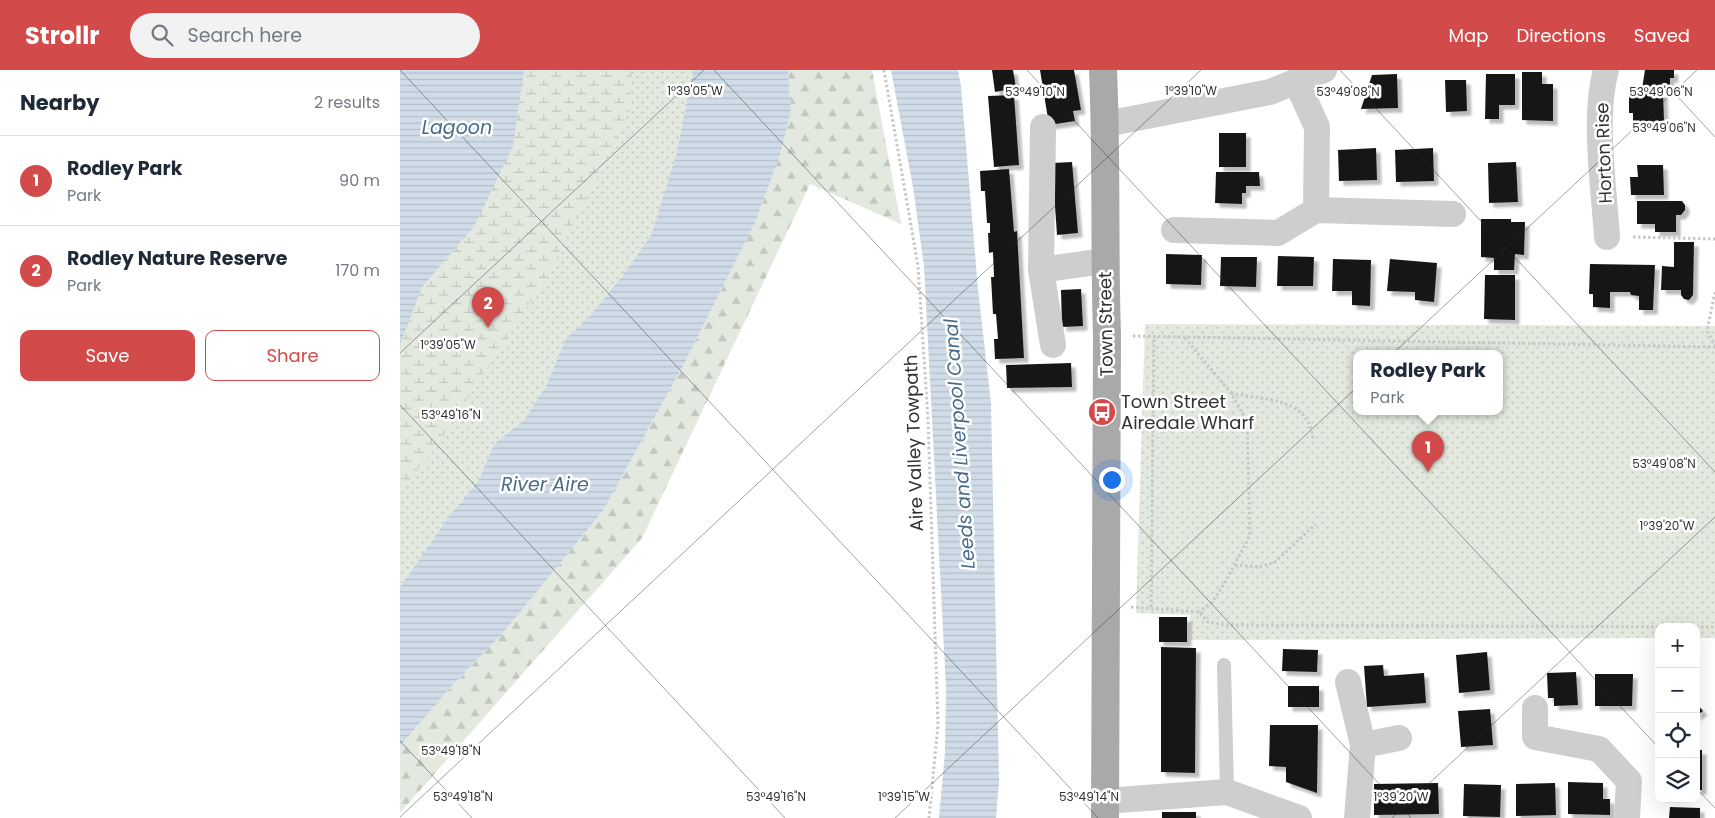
<!DOCTYPE html>
<html lang="en">
<head>
<meta charset="utf-8">
<style>
  :root { --surface:#fff; --page:#f2f2f3; --text:#1f2937; --muted:#747a83; --line:#e0e1e3; --accent:#d24a4a }
  body { margin:0; font-family:Poppins,sans-serif; background:var(--page); color:var(--text) }
  .controls { position:absolute; right:15px; bottom:15px; display:grid; overflow:hidden; border-radius:10px; box-shadow:0 5px 20px #0002 }
  .controls button { width:45px; height:45px; display:grid; place-items:center; padding:0; border:0; border-bottom:1px solid var(--line); background:var(--surface); color:var(--text); font:25px sans-serif }
  .you { position:absolute; left:711px; top:409px; width:18px; height:18px; margin:-12px; border:4px solid #fff; border-radius:50%; background:#1a73e8; box-shadow:0 0 0 8px #1a73e833 }
  .badge { display:grid; place-items:center; width:32px; height:32px; border-radius:50%; background:var(--accent); color:#fff; font-size:16px; font-weight:700 }
  .pin { position:absolute; translate:-50% -41px; filter:drop-shadow(0 1px 2px #0008) }
  .pin::after { content:''; position:absolute; top:26px; width:18px; height:15px; background:inherit; clip-path:polygon(0 0,100% 0,50% 100%) }
  .popup { position:absolute; left:953px; top:280px; width:150px; height:65px; box-sizing:border-box; display:grid; place-content:center; border-radius:10px; background:var(--surface); filter:drop-shadow(0 1px 4px #0005); font-size:16px; white-space:nowrap; color:var(--muted) }
  .popup b { font-size:19px; color:var(--text) }
  .popup::after { content:''; position:absolute; left:50%; top:100%; margin-left:-10px; border:10px solid transparent; border-top-color:var(--surface) }
  .list { margin:0; padding:0; list-style:none }
  h2 { display:flex; justify-content:space-between; align-items:center; height:65px; margin:0; padding:0 20px; font-size:21px }
  h2 small { font-size:16px; font-weight:400; color:var(--muted) }
  .list li { display:grid; grid-template-columns:32px 1fr auto; gap:15px; align-items:center; box-sizing:border-box; height:90px; padding:0 20px; border-top:1px solid var(--line) }
  .list b { display:block; font-size:19px; white-space:nowrap }
  .list p { margin:0; font-size:16px; white-space:nowrap; color:var(--muted) }
  .list em { font-size:16px; font-style:normal; color:var(--muted) }
  .actions { display:flex; gap:10px; padding:15px 20px }
  .actions a { flex:1; padding:11px 0; border:1px solid var(--accent); border-radius:10px; text-align:center; font-size:18px; color:var(--accent) }
  .actions .main { background:var(--accent); color:#fff }
  .icon { flex:none; width:28px; height:28px; fill:none; stroke:currentColor; stroke-width:2; stroke-linecap:round; stroke-linejoin:round }
  .map { position:relative; flex:none; width:1315px; height:748px; overflow:hidden }
  header { display:flex; align-items:center; gap:30px; box-sizing:border-box; height:70px; padding:0 25px; background:var(--accent); color:#fff }
  header strong { font-size:24px }
  nav { display:flex; gap:28px; margin-inline-start:auto; font-size:18px }
  .search { width:350px; height:45px; background:var(--page); display:flex; align-items:center; gap:12px; box-sizing:border-box; padding:0 18px; border-radius:28px; color:var(--muted); font-size:19px }
  main { display:flex }
  aside { flex:1; background:var(--surface) }
  .map>svg:first-child { display:block }
  .grass { fill:url(#grass-dots); fill-rule:evenodd }
  .forest { fill:url(#forest-firs) }
  .wetland { fill:url(#wetland-marsh) }
  .water { fill:url(#water-rules) }
  .building { fill:#181818; filter:url(#shadow) }
  .lines { fill:none; stroke-linecap:round; stroke-linejoin:round }
  .path { stroke:#c8c8c8; stroke-width:3; stroke-dasharray:2.5 2.5; stroke-linecap:butt }
  .service { stroke:#cecece; stroke-width:14 }
  .minor { stroke:#cecece; stroke-width:26 }
  .primary { stroke:#a9a9a9; stroke-width:28 }
  .ticks { fill:none; stroke:#313131; stroke-width:1; stroke-opacity:0.45 }
  .labels { text-anchor:middle; stroke-width:5; stroke-linejoin:round; paint-order:stroke }
  .street-label { font-size:18px; fill:#313131; stroke:#fff }
  .poi-label { font-size:18px; fill:#313131; stroke:#fff; text-anchor:start }
  .water-label { font-size:19px; font-style:italic; fill:#486c8a; stroke:#fff }
  .ticks-label { font-size:12px; text-anchor:middle; fill:#313131; stroke:#fff; stroke-width:5; stroke-linejoin:round; paint-order:stroke }
</style>
</head>
<body>
<header>
<strong>Strollr</strong>
<div class="search"><svg class="icon" aria-label="search" viewBox="0 0 24 24"><circle cx="10" cy="10" r="6"/><path d="M15 15l6 6"/></svg>Search here</div>
<nav><a>Map</a><a>Directions</a><a>Saved</a></nav>
</header>
<main>
<aside>
<h2>Nearby<small>2 results</small></h2>
<ul class="list">
<li><span class="badge">1</span><div><b>Rodley Park</b><p>Park</p></div><em>90 m</em></li>
<li><span class="badge">2</span><div><b>Rodley Nature Reserve</b><p>Park</p></div><em>170 m</em></li>
</ul>
<div class="actions"><a class="main">Save</a><a>Share</a></div>
</aside>
<div class="map">
<svg width="1315" height="748" viewBox="0 0 1315 748">
  <defs>
    <pattern id="grass-dots" width="8" height="8" patternUnits="userSpaceOnUse" patternTransform="scale(1.25)"><rect width="8" height="8" fill="#e3e9de"/><path d="M2 2h.1M6 6h.1" fill="none" stroke="#c3c8bf" stroke-width="1.8" stroke-linecap="round"/></pattern>
    <pattern id="forest-firs" width="22" height="20" patternUnits="userSpaceOnUse" patternTransform="scale(1.25)"><rect width="22" height="20" fill="#e3e9de"/><path d="M5 1l3.5 6h-7zM16 11l3.5 6h-7z" fill="#c3c8bf"/></pattern>
    <pattern id="wetland-marsh" width="20" height="14" patternUnits="userSpaceOnUse" patternTransform="scale(1.25)"><rect width="20" height="14" fill="#e3e9de"/><path d="M1 5h8M5 5V1M11 12h8M15 12V8" fill="none" stroke="#c3c8bf"/></pattern>
    <pattern id="water-rules" width="6" height="5" patternUnits="userSpaceOnUse" patternTransform="scale(1.25)"><rect width="6" height="5" fill="#d0dde9"/><path d="M0 2.5h6" fill="none" stroke="#b3bec8"/></pattern>
    <filter id="shadow"><feDropShadow dx="4.5" dy="4.5" stdDeviation="1" flood-color="#0004"/></filter>
  </defs>
  <rect width="100%" height="100%" fill="#fff"/>
  <!-- grass -->
  <g class="grass">
    <path d="M0,0h293l-17,85 -25,80 -28,40 -34,42 -24,23 -19,46 -22,34 -30,24 -16,37 -29,35 -49,71z"/>
    <path d="M745,254l570,2v312h-19v-11h-37v11l-468,2 -1,-25 -54,-2zM1099,283v58h-142v-58z"/>
  </g>
  <!-- forest -->
  <path class="forest" d="M388,0h84l29,154 -91,-40 -168,354 -242,275v-67l50,-58 52,-54 101,-123 81,-147 71,-141 25,-68 11,-44z"/>
  <!-- wetland -->
  <path class="wetland" d="M0,0h232l-3,41 -81,164 -112,172 -36,45z"/>
  <!-- water -->
  <g class="water">
    <path d="M0,0h124l-11,76 -38,79 -53,62 -22,58z"/>
    <path d="M293,0h95l3,41 -11,44 -25,68 -71,141 -81,147 -101,123 -52,54 -50,58v-159l49,-71 29,-35 16,-37 30,-24 22,-34 19,-46 24,-23 34,-42 28,-40 25,-80z"/>
    <path d="M491,0h67l3,16 17,203 13,114 8,378 -3,37h-57l6,-66 1,-65 -22,-421 -11,-79z"/>
  </g>
  <!-- building -->
  <g class="building">
    <path d="M592,0h21l3,18 -21,4z"/>
    <path d="M640,0h34l7,40 -8,1 2,10 -26,4z"/>
    <path d="M1245,0h29v8h-4v12l-28,-1z"/>
    <path d="M1122,2h20v12h11v37l-31,-1z"/>
    <path d="M997,4l1,34 -37,1 11,-34z"/>
    <path d="M1086,4h29v31h-16v14h-14z"/>
    <path d="M1045,10h21l1,31 -21,1z"/>
    <path d="M1229,23h34l1,28 -31,1v-9h-4z"/>
    <path d="M614,25l5,70 -25,2 -6,-71z"/>
    <rect x="819" y="63" width="27" height="34"/>
    <path d="M976,78l1,32 -38,1 -1,-31z"/>
    <path d="M1033,78l1,33 -38,1 -1,-32z"/>
    <path d="M672,92l6,71 -21,2 -5,-72z"/>
    <path d="M1116,92l2,40 -29,1 -1,-40z"/>
    <path d="M1237,95h26l1,30h-33l-1,-18h8z"/>
    <path d="M609,99l5,63 3,-1 7,127 -29,1 -1,-20h4l-2,-25h-3l-2,-37h3l-1,-25 -4,1 -1,-20h2v-10h-3l-2,-32h-4l-1,-20z"/>
    <path d="M816,102h43l1,14h-14v7h-4v11l-27,-1z"/>
    <path d="M1237,131h45l3,4v5l-4,5h-5v17h-21v-8h-18z"/>
    <path d="M1081,149h30v3h14l-1,33 -9,-1 -1,16h-20v-12l-13,-1z"/>
    <path d="M1274,172h20l-1,53 -4,5 -5,-1 -3,-4v-5h-20l1,-24 12,1z"/>
    <path d="M766,184l36,1 -1,30 -35,-1z"/>
    <path d="M878,186l36,1 -1,29h-36z"/>
    <path d="M821,187h36l-1,30 -36,-1z"/>
    <path d="M933,189l38,1 -1,46 -18,-1v-14h-20z"/>
    <path d="M990,189l47,4 -3,39 -19,-2v-8l-28,-1z"/>
    <path d="M1190,194l65,1 -2,45h-14v-14l-8,-1 -1,-3h-20v16l-17,-1v-13h-4z"/>
    <path d="M1085,205h30v45l-31,-1z"/>
    <path d="M681,219l2,37 -21,1 -1,-37z"/>
    <path d="M671,293l1,24 -65,1 -1,-23z"/>
    <rect x="759" y="547" width="28" height="25"/>
    <path d="M761,577l35,1 -1,125 -34,-1z"/>
    <path d="M883,579l35,1 -1,22 -35,-1z"/>
    <path d="M1087,582l3,38 -31,3 -3,-38z"/>
    <path d="M983,595l1,11 40,-3 2,30 -59,4 -3,-41z"/>
    <path d="M1176,602l2,33 -24,1v-8h-6l-1,-25z"/>
    <path d="M1195,604h38l-1,32h-37z"/>
    <rect x="888" y="616" width="31" height="21"/>
    <path d="M1296,633l7,8 -7,5z"/>
    <path d="M1090,639l3,36 -32,2 -3,-36z"/>
    <path d="M870,655h48l-1,68 -31,-11v-15l-17,-1z"/>
    <rect x="1296" y="680" width="6" height="40"/>
    <path d="M1168,712l35,1v16h7v16l-42,-1z"/>
    <path d="M1038,713l1,31 -65,1v-31z"/>
    <path d="M1155,713l1,32 -40,1v-32z"/>
    <path d="M1064,714l37,1 -1,32 -37,-1z"/>
    <path d="M1270,737l30,1v10h-31z"/>
    <rect x="762" y="742" width="34" height="6"/>
  </g>
  <g class="lines">
    <!-- path -->
    <g class="path">
      <path d="M484,0l34,196 10,153 10,306 -9,93"/>
      <path d="M1233,167l82,2"/>
      <path d="M1315,222l-8,39 8,14"/>
      <path d="M733,266l582,11"/>
      <path d="M785,268l46,55 16,28 3,115 -26,48 -12,18 -13,10"/>
      <path d="M831,323c33,7 78,4 82,46"/>
      <path d="M835,495l25,2 15,-5 41,-38"/>
      <path d="M731,537l68,5 9,10 16,3 491,2"/>
      <path d="M751,537l3,-270"/>
    </g>
    <!-- service -->
    <path class="service" d="M824,595l3,127"/>
    <!-- minor -->
    <g class="minor">
      <path d="M1206,0c-13,46 -2,119 1,167"/>
      <path d="M897,13l20,44 -1,83"/>
      <path d="M706,54l164,-32 54,-22"/>
      <path d="M643,57l-2,143 12,75"/>
      <path d="M774,160l104,3 38,-23 137,4"/>
      <path d="M641,200l63,-9"/>
      <path d="M948,612l15,63 -6,73"/>
      <path d="M1135,638v29l64,12 30,32 -2,37"/>
      <path d="M963,675l36,-7"/>
      <path d="M705,731l122,-9 72,26"/>
    </g>
    <!-- primary -->
    <path class="primary" d="M703,0c4,88 1,177 4,265l-2,483"/>
  </g>
  <!-- ticks -->
  <path class="ticks" d="M0,0l698,748M314,0l697,748M627,0l632,678M940,0l375,402M1253,0l62,67M0,283l304,-283M0,335l385,413M0,671l72,77M1296,718l19,20M0,747l801,-747M495,748l802,-748M992,748l323,-301"/>
  <!-- icons -->
  <defs>
    <symbol id="bus-disc" viewBox="-11 -11 22 22"><circle r="9.5" fill="#d24a4a" stroke="#fff"/><path d="M-5-6H5V4H4V6H2V4H-2V6H-4V4H-5ZM-3.5-4V0h7V-4ZM-3.5 1.2v1.5H-2V1.2ZM2 1.2v1.5H3.5V1.2Z" fill="#fff"/></symbol>
  </defs>
  <g fill-rule="evenodd">
    <use href="#bus-disc" x="686" y="326" width="32" height="32"/>
  </g>
  <g class="labels">
    <!-- street labels -->
    <g class="street-label">
      <text transform="translate(1204 83) rotate(-92)" y="6">Horton Rise</text>
      <text transform="translate(706 254) rotate(-91)" y="6">Town Street</text>
      <text transform="translate(514 373) rotate(-92)" y="6">Aire Valley Towpath</text>
    </g>
    <!-- poi labels -->
    <g class="poi-label">
      <text x="721" y="338">Town Street<tspan x="721" dy="21">Airedale Wharf</tspan></text>
    </g>
    <!-- water labels -->
    <g class="water-label">
      <text x="57" y="64">Lagoon</text>
      <text transform="translate(559 374) rotate(-94)" y="7">Leeds and Liverpool Canal</text>
      <text x="145" y="421">River Aire</text>
    </g>
  </g>
  <g class="ticks-label">
    <text x="295" y="25">1°39'05"W</text>
    <text x="791" y="25">1°39'10"W</text>
    <text x="635" y="26">53°49'10"N</text>
    <text x="948" y="26">53°49'08"N</text>
    <text x="1261" y="26">53°49'06"N</text>
    <text x="1264" y="62">53°49'06"N</text>
    <text x="48" y="279">1°39'05"W</text>
    <text x="51" y="349">53°49'16"N</text>
    <text x="1264" y="398">53°49'08"N</text>
    <text x="1267" y="460">1°39'20"W</text>
    <text x="51" y="685">53°49'18"N</text>
    <text x="63" y="731">53°49'18"N</text>
    <text x="376" y="731">53°49'16"N</text>
    <text x="689" y="731">53°49'14"N</text>
    <text x="504" y="731">1°39'15"W</text>
    <text x="1001" y="731">1°39'20"W</text>
  </g>
</svg>
<div class="controls">
<button>+</button>
<button>−</button>
<button><svg class="icon" aria-label="locate" viewBox="0 0 24 24"><circle cx="12" cy="12" r="6"/><path d="M12 2v4M12 18v4M2 12h4M18 12h4"/></svg></button>
<button><svg class="icon" aria-label="layers" viewBox="0 0 24 24"><path d="M12 4l9 5-9 5-9-5zM3 14l9 5 9-5"/></svg></button>
</div>
<div class="you"></div>
<div class="pin badge" style="left:1028px;top:402px">1</div>
<div class="popup"><b>Rodley Park</b>Park</div>
<div class="pin badge" style="left:88px;top:258px">2</div>
</div>
</main>
</body>
</html>
